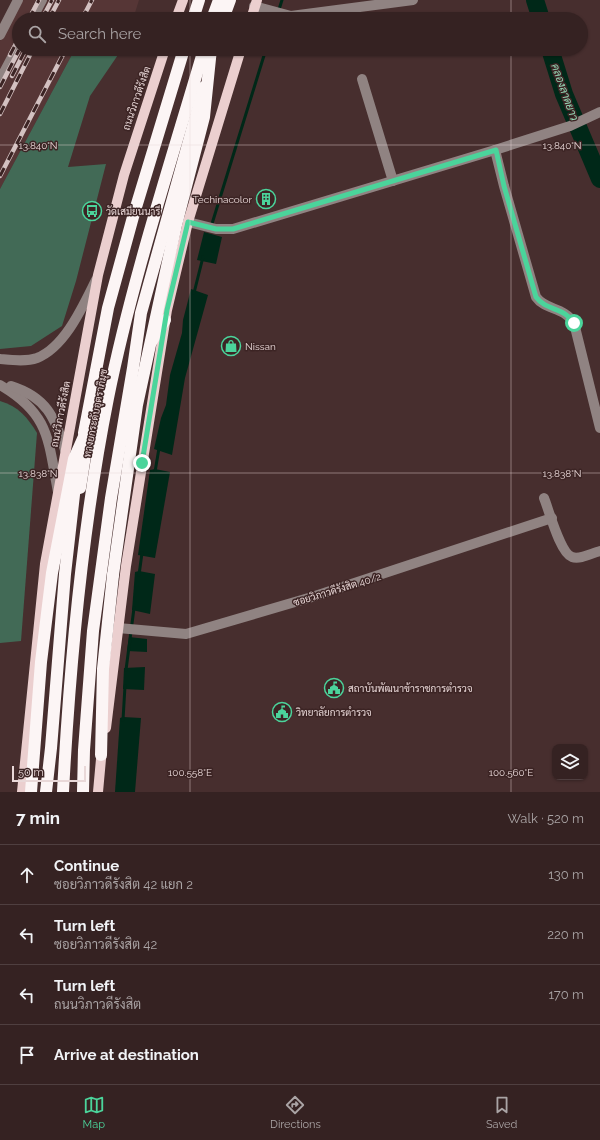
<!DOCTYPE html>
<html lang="en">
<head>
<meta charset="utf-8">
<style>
  :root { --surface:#352222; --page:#402f2f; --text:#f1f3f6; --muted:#aaa4a5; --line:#4f3f40; --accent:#4bd49b }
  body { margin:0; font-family:Raleway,Sarabun,sans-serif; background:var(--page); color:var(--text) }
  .controls { position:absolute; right:12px; bottom:12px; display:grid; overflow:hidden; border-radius:8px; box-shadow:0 1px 3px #0004 }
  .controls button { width:36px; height:36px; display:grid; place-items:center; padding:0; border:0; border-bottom:1px solid var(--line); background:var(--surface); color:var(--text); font:20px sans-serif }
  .scale { position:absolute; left:12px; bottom:10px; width:74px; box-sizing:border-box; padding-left:4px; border:2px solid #e9d8d8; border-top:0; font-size:11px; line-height:14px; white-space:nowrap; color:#e9d8d8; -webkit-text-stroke:3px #3c2424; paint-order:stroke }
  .stop { position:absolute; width:12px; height:12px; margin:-9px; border:3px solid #4bd49b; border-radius:50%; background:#fff }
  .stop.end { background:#4bd49b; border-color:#fff; box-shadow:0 1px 4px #0008 }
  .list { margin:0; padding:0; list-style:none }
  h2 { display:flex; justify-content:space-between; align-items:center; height:52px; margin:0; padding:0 16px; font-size:17px }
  h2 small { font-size:13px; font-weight:400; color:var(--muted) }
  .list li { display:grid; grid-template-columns:26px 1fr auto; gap:12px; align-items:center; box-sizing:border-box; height:60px; padding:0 16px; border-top:1px solid var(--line) }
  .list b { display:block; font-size:15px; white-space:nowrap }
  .list p { margin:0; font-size:13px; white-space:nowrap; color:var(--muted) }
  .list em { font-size:13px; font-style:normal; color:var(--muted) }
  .icon { flex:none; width:22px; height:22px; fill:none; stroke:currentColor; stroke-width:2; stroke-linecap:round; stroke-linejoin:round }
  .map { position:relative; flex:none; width:600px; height:792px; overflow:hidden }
  .search { position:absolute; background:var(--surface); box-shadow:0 1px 3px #0004; left:12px; right:12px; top:12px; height:44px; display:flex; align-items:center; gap:10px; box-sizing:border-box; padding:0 14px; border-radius:22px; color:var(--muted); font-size:15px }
  .sheet { height:292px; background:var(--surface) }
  nav { display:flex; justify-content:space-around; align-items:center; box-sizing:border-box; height:56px; border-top:1px solid var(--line); background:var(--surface); font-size:11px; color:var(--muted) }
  nav a { display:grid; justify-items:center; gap:2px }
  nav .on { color:var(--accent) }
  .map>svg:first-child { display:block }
  .built { fill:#563636 }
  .forest { fill:#426a56 }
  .water { fill:#002818 }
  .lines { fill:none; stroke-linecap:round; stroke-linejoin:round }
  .stream { stroke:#002818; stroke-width:3 }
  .river { stroke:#002818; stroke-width:18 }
  .minor { stroke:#908382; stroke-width:10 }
  .major { stroke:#ebcfcf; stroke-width:10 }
  .highway { stroke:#fcf5f5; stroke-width:12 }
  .rail-casing { stroke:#d3c1c1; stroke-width:4.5 }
  .rail { stroke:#3c2424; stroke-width:3; stroke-dasharray:9; stroke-linecap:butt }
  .highway-bridge { stroke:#fcf5f5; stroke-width:12 }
  .route { stroke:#4bd49b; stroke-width:5 }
  .ticks { fill:none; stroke:#e9d8d8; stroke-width:1; stroke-opacity:0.45 }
  .labels { text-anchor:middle; stroke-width:3; stroke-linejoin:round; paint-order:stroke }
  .street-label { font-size:10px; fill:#e9d8d8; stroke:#3c2424 }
  .poi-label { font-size:10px; fill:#e9d8d8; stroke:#3c2424; text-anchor:start }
  .water-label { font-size:11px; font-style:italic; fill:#94d9b6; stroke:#3c2424 }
  .ticks-label { font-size:10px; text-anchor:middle; fill:#e9d8d8; stroke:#3c2424; stroke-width:3; stroke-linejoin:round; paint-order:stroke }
</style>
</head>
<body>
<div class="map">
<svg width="600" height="792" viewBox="0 0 600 792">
  <rect width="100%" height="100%" fill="#472e2e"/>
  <!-- built -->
  <path class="built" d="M21,0h118l-6,19h-114v30h56l-75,140v-148z"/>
  <!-- forest -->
  <g class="forest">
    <path d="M75,49h47l-32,47 -22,71 38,-3 -30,117 -14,45 -31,20 -31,3v-160z"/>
    <path d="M0,401c18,5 28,17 37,32l-16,208 -21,2z"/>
  </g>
  <!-- water -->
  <g class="water">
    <path d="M204,232l18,5 -6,27 -19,-4z"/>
    <path d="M191,289l17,6 -23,83 -13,77 -18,-6 7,-31 5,-13 4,-30 12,-42 1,-13z"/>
    <path d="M155,469l15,3 -15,86 -17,-3 12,-85z"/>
    <path d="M139,571l16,3 -5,40 -18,-4 3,-38z"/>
    <path d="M129,637l18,2v13l-20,-1z"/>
    <path d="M145,667l-1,23 -21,-1 1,-21z"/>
    <path d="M123,717l18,1 -6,74h-20l5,-74z"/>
  </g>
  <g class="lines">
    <!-- stream -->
    <g class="stream">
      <path d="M276,19l6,-19"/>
      <path d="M211,227l55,-178"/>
      <path d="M194,293l9,-36"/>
      <path d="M155,472l4,-24"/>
      <path d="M139,575l3,-22"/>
      <path d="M126,670l8,-62"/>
      <path d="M123,720l2,-34"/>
    </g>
    <!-- river -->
    <g class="river">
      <path d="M535,0l6,19"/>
      <path d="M550,49l14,45 36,85"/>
    </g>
    <!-- minor -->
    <g class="minor">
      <path d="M254,6l37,10 122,-16"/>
      <path d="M32,19l10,-19"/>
      <path d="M0,35l18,-35"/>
      <path d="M362,79l31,102"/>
      <path d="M0,80l19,-36"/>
      <path d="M495,150l9,36 32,111c10,14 27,9 38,26l26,105"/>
      <path d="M188,222l28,7h17l262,-79 75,-24 30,-14"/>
      <path d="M0,359c11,1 26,3 37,-1 28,-11 46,-52 59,-78"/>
      <path d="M0,385c50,29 48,55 58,107"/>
      <path d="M11,386c35,11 44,31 54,64"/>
      <path d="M544,498c5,12 16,55 28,59 8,3 20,-4 28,-6"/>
      <path d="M118,628l68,6 126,-37 240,-79"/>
    </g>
    <!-- major -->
    <g class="major">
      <path d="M176,19l7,-19"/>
      <path d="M251,19l6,-19"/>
      <path d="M106,728l20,-162 41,-256 21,-88 53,-173"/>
      <path d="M22,792l23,-228 53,-289 26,-100 41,-126"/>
      <path d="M98,792l4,-44"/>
    </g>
    <!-- highway -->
    <g class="highway">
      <path d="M193,19l6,-19"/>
      <path d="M212,19l7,-19"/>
      <path d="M223,19l7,-19"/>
      <path d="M151,342l14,-22"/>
      <path d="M84,433l24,-125 25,-91 51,-168"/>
      <path d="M80,488l9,-58"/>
      <path d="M101,755l2,-86 10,-94"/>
      <path d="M46,792l5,-44 14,-174 11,-97"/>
      <path d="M63,792c7,-132 19,-264 45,-394 24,-118 62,-233 96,-349"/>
      <path d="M83,792l1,-42 9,-119 18,-133 22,-130 8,-55 63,-226"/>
    </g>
    <defs>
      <g id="rail">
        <path d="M29,19l10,-19"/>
        <path d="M42,19l10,-19"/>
        <path d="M49,19l10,-19"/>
        <path d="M82,19l10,-19"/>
        <path d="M10,55l9,-17"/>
        <path d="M12,76l14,-27"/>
        <path d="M0,87l19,-37"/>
        <path d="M0,114l33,-65"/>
        <path d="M0,176l66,-127"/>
      </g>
    </defs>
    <!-- rail casing -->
    <use href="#rail" class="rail-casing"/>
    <!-- rail -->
    <use href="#rail" class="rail"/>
    <!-- highway-bridge -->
    <g class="highway-bridge">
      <path d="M113,575l24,-170 39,-180 28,-108 7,-68"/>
      <path d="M31,792l10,-130 11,-89 22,-114 16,-36"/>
    </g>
  </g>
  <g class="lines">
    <!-- route -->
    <path class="route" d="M142,463l25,-153 21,-88 28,7h17l263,-79 8,36 32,111c10,14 28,10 38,26"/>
  </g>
  <!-- ticks -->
  <path class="ticks" d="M190,0v19M511,0v19M190,49v743M511,49v743M0,145h600M0,473h600"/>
  <!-- icons -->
  <defs>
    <symbol id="building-ring" viewBox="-11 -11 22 22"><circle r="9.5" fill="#3c2424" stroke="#4bd49b" stroke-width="1.5"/><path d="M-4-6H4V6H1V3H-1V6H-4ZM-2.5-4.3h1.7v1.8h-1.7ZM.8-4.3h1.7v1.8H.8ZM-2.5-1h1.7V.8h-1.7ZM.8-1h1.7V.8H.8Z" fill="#4bd49b"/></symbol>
    <symbol id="bus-ring" viewBox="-11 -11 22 22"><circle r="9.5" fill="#3c2424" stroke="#4bd49b" stroke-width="1.5"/><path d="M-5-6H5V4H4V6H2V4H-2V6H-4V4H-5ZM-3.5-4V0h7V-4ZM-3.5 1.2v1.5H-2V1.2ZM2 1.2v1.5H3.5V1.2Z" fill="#4bd49b"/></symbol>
    <symbol id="shop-ring" viewBox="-11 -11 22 22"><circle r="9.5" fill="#3c2424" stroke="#4bd49b" stroke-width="1.5"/><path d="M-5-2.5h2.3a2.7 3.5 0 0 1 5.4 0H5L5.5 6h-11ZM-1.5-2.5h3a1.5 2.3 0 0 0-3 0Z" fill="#4bd49b"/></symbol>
    <symbol id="civic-ring" viewBox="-11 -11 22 22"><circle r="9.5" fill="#3c2424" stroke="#4bd49b" stroke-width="1.5"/><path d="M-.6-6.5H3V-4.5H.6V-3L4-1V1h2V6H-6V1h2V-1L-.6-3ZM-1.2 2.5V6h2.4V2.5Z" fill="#4bd49b"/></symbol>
  </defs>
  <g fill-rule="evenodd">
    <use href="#building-ring" x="255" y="188" width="22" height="22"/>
    <use href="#bus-ring" x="81" y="200" width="22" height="22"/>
    <use href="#shop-ring" x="220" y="335" width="22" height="22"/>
    <use href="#civic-ring" x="323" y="677" width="22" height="22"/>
    <use href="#civic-ring" x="271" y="701" width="22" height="22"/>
  </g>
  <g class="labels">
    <!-- street labels -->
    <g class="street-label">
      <text transform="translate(136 98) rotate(-71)" y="4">ถนนวิภาวดีรังสิต</text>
      <text transform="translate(95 413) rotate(-79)" y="4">ทางยกระดับอุตราภิมุข</text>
      <text transform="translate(60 414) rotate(-79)" y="4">ถนนวิภาวดีรังสิต</text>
      <text transform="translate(337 589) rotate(-17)" y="4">ซอยวิภาวดีรังสิต 40/2</text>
    </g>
    <!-- poi labels -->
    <g class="poi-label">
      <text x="252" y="203" text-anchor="end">Techinacolor</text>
      <text x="106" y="215">วัดเสมียนนารี</text>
      <text x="245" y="350">Nissan</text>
      <text x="348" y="692">สถาบันพัฒนาข้าราชการตำรวจ</text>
      <text x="296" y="716">วิทยาลัยการตำรวจ</text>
    </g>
    <!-- water labels -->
    <g class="water-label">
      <text transform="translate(565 92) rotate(70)" y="4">คลองลาดยาว</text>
    </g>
  </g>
  <g class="ticks-label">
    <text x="38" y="149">13.840°N</text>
    <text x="562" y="149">13.840°N</text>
    <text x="38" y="477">13.838°N</text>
    <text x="562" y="477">13.838°N</text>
    <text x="190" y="776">100.558°E</text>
    <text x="511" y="776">100.560°E</text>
  </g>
</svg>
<div class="controls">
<button><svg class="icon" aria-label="layers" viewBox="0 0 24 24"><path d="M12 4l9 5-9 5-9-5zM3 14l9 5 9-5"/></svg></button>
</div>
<div class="scale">50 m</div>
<div class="stop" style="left:574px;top:323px"></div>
<div class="stop end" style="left:142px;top:463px"></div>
<div class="search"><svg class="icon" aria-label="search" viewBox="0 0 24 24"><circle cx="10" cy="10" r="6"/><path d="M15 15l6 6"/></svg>Search here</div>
</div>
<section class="sheet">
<h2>7 min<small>Walk · 520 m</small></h2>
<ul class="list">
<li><svg class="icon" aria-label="ahead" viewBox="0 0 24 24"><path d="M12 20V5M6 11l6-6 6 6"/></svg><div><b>Continue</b><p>ซอยวิภาวดีรังสิต 42 แยก 2</p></div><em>130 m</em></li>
<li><svg class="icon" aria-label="left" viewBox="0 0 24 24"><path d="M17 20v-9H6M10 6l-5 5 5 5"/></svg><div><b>Turn left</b><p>ซอยวิภาวดีรังสิต 42</p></div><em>220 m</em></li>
<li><svg class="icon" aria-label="left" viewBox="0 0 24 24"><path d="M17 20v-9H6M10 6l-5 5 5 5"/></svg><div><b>Turn left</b><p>ถนนวิภาวดีรังสิต</p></div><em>170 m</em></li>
<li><svg class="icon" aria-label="arrive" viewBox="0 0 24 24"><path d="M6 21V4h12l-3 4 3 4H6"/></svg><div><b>Arrive at destination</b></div></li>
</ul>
</section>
<nav>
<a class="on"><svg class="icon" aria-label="map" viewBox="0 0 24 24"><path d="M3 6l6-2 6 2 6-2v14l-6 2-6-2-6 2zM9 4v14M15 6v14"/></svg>Map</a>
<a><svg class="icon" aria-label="directions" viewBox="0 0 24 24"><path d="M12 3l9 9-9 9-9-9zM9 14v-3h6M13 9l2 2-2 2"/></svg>Directions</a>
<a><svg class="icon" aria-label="saved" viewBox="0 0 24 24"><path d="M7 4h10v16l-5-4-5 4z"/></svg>Saved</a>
</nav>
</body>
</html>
